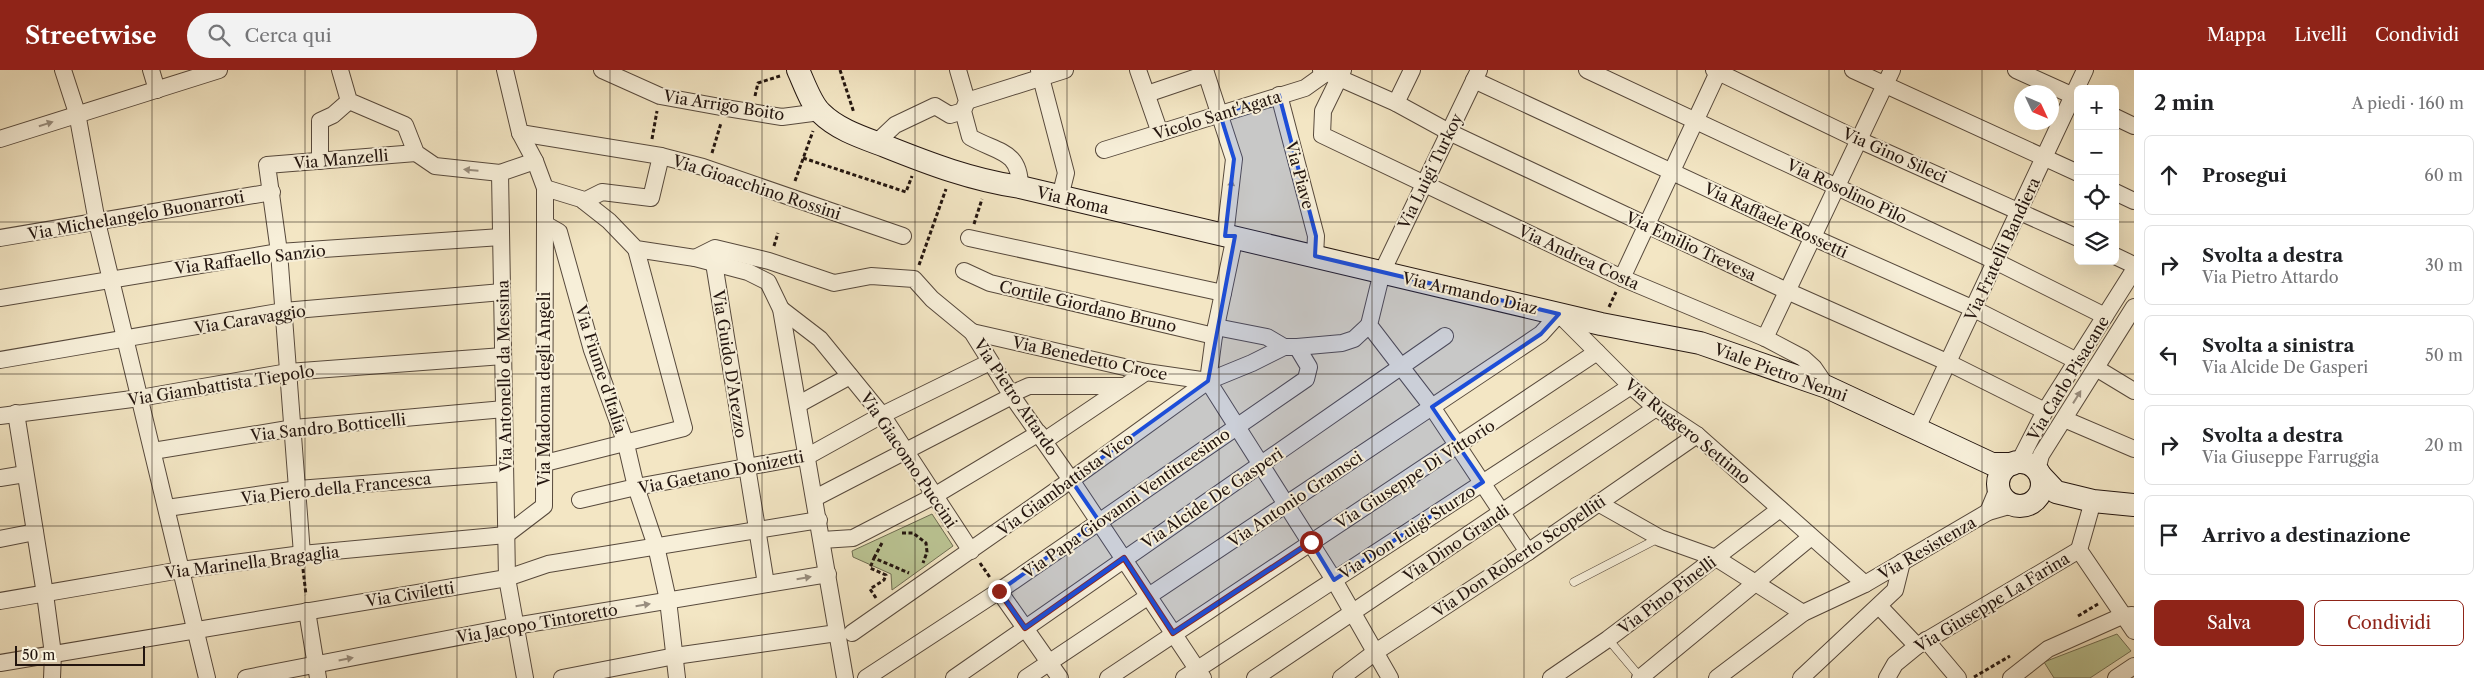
<!DOCTYPE html>
<html lang="it">
<head>
<meta charset="utf-8">
<style>
  :root { --surface:#fff; --page:#f2f2f2; --text:#202124; --muted:#757577; --line:#e0e0e0; --accent:#8f2418 }
  body { margin:0; font-family:"Libre Caslon Text",serif; background:var(--page); color:var(--text) }
  .controls { position:absolute; right:15px; top:15px; display:grid; overflow:hidden; border-radius:8px; box-shadow:0 5px 20px #0002 }
  .controls button { width:45px; height:45px; display:grid; place-items:center; padding:0; border:0; border-bottom:1px solid var(--line); background:var(--surface); color:var(--text); font:25px sans-serif }
  .compass { position:absolute; left:2014px; top:15px; width:45px; height:45px; border-radius:50%; background:var(--surface); box-shadow:0 5px 20px #0002; rotate:134deg }
  .scale { position:absolute; left:15px; bottom:12px; width:130px; box-sizing:border-box; padding-left:5px; border:2px solid #23150f; border-top:0; font-size:14px; line-height:18px; white-space:nowrap; color:#23150f; -webkit-text-stroke:4px #f7efd9; paint-order:stroke }
  .stop { position:absolute; width:15px; height:15px; margin:-11px; border:4px solid #8f2418; border-radius:50%; background:#fff }
  .stop.end { background:#8f2418; border-color:#fff; box-shadow:0 1px 5px #0008 }
  .list { margin:0; padding:0; list-style:none }
  h2 { display:flex; justify-content:space-between; align-items:center; height:65px; margin:0; padding:0 20px; font-size:21px }
  h2 small { font-size:16px; font-weight:400; color:var(--muted) }
  .list li { display:grid; grid-template-columns:32px 1fr auto; gap:15px; align-items:center; box-sizing:border-box; height:80px; margin:0 10px 10px; padding:0 10px; border:1px solid var(--line); border-radius:8px }
  .list b { display:block; font-size:19px; white-space:nowrap }
  .list p { margin:0; font-size:16px; white-space:nowrap; color:var(--muted) }
  .list em { font-size:16px; font-style:normal; color:var(--muted) }
  .actions { display:flex; gap:10px; padding:15px 20px }
  .actions a { flex:1; padding:11px 0; border:1px solid var(--accent); border-radius:8px; text-align:center; font-size:18px; color:var(--accent) }
  .actions .main { background:var(--accent); color:#fff }
  .icon { flex:none; width:28px; height:28px; fill:none; stroke:currentColor; stroke-width:2; stroke-linecap:round; stroke-linejoin:round }
  .map { position:relative; flex:none; width:2134px; height:608px; overflow:hidden }
  header { display:flex; align-items:center; gap:30px; box-sizing:border-box; height:70px; padding:0 25px; background:var(--accent); color:#fff }
  header strong { font-size:24px }
  nav { display:flex; gap:28px; margin-inline-start:auto; font-size:18px }
  .search { width:350px; height:45px; background:var(--page); display:flex; align-items:center; gap:12px; box-sizing:border-box; padding:0 18px; border-radius:28px; color:var(--muted); font-size:19px }
  main { display:flex }
  aside { flex:1; background:var(--surface) }
  .map>svg:first-child { display:block }
  .green { fill:#bbc594; stroke:#6f6d52 }
  .lines { fill:none; stroke-linecap:round; stroke-linejoin:round }
  .lane-casing { stroke:#57493c; stroke-width:9 }
  .street-casing { stroke:#57493c; stroke-width:18 }
  .secondary-casing { stroke:#23150f; stroke-width:24 }
  .path { stroke:#23150f; stroke-width:3; stroke-dasharray:4 2.5; stroke-linecap:butt }
  .lane { stroke:#f7efd9; stroke-width:8 }
  .street { stroke:#f7efd9; stroke-width:16 }
  .secondary { stroke:#f7efd9; stroke-width:22 }
  .oneway { fill:#988d7e }
  .route { stroke:#8f2418; stroke-width:6 }
  .marked { fill:#1d4ed8; fill-opacity:0.2; stroke:#1d4ed8; stroke-width:4; stroke-linejoin:round }
  .grid { fill:none; stroke:#23150f; stroke-width:1; stroke-opacity:0.55 }
  .labels { text-anchor:middle; stroke-width:4; stroke-linejoin:round; paint-order:stroke }
  .street-label { font-size:16px; fill:#23150f; stroke:#f7efd9 }
</style>
</head>
<body>
<header>
<strong>Streetwise</strong>
<div class="search"><svg class="icon" aria-label="search" viewBox="0 0 24 24"><circle cx="10" cy="10" r="6"/><path d="M15 15l6 6"/></svg>Cerca qui</div>
<nav><a>Mappa</a><a>Livelli</a><a>Condividi</a></nav>
</header>
<main>
<div class="map">
<svg width="2134" height="608" viewBox="0 0 2134 608">
  <rect width="100%" height="100%" fill="#f3e6c4"/>
  <filter id="stains"><feTurbulence type="fractalNoise" baseFrequency=".004" numOctaves="4"/><feColorMatrix values="0 0 0 0 .2 0 0 0 0 .09 0 0 0 0 .02 0 0 0 .5 -.17"/></filter>
  <radialGradient id="worn" r=".72"><stop offset=".6" stop-color="#630" stop-opacity="0"/><stop offset="1" stop-color="#630" stop-opacity=".3"/></radialGradient>
  <!-- green -->
  <g class="green">
    <path d="M932,444l21,32 -61,44 -1,-16 -38,-17 -1,-6z"/>
    <path d="M2117,564l14,17 -41,27h-36l-10,-16z"/>
  </g>
  <g class="lines">
    <defs>
      <g id="lane">
        <path d="M1574,512l85,-44"/>
        <path d="M1608,569l32,38"/>
      </g>
      <g id="street">
        <path d="M63,0l14,43 20,109 110,456"/>
        <path d="M151,0l6,20"/>
        <path d="M340,0l9,31 56,24 11,28 19,13 65,7 35,-12"/>
        <path d="M505,0l15,63 15,28 10,27v36l14,8 33,118 34,94 10,43 20,59 12,54 9,78"/>
        <path d="M602,0l58,26 66,12 56,9 38,-5"/>
        <path d="M958,0l9,31 -4,10 7,26c28,16 50,13 50,50"/>
        <path d="M1039,0l27,103 -6,24"/>
        <path d="M1138,0l22,63"/>
        <path d="M1205,0l29,89 -9,77"/>
        <path d="M1321,0l75,33 53,29 338,159 162,72 96,48"/>
        <path d="M1343,0l-20,41 -1,24 300,143 143,60 38,20 11,10 13,19"/>
        <path d="M1479,0l-97,202 -13,53 63,82 96,145"/>
        <path d="M1587,0l408,191 110,55"/>
        <path d="M1714,0l145,70 219,98"/>
        <path d="M1853,0l225,103"/>
        <path d="M2016,0l62,28"/>
        <path d="M1474,10l338,157 162,72 103,52"/>
        <path d="M1147,24l59,-20"/>
        <path d="M1279,25l37,141 -1,20"/>
        <path d="M967,31l98,-31"/>
        <path d="M1396,33l16,-33"/>
        <path d="M2115,47l19,9"/>
        <path d="M520,63l141,23 42,11 200,69"/>
        <path d="M0,69l219,-69"/>
        <path d="M876,73l19,-18 40,-19 15,9 13,-4"/>
        <path d="M1104,80l201,-62 21,-15"/>
        <path d="M320,91v-40l13,-6 16,-14"/>
        <path d="M500,103l7,405 18,100"/>
        <path d="M545,118l36,11 28,22 27,28 59,9 53,14 20,10 13,27 64,369"/>
        <path d="M2115,122l19,9"/>
        <path d="M584,131l18,-9 49,6 10,-42"/>
        <path d="M1235,166l-21,100 -6,45 126,199 56,98"/>
        <path d="M0,168l272,-46"/>
        <path d="M969,168l254,55"/>
        <path d="M2115,186l19,9"/>
        <path d="M695,188l20,-10 54,13 65,22 37,-7 43,3 18,20 40,33 40,64 59,84 132,198"/>
        <path d="M714,193l52,321"/>
        <path d="M964,201l26,12 224,53"/>
        <path d="M1622,208l97,-208"/>
        <path d="M0,228l279,-46 222,-15"/>
        <path d="M781,239l39,30 62,76 89,136"/>
        <path d="M1216,257l51,10 17,10h13l45,-4 12,-4 15,-14"/>
        <path d="M972,262l174,40 62,9"/>
        <path d="M1765,268l127,-268"/>
        <path d="M0,290l284,-49 218,-19"/>
        <path d="M2096,298l38,23"/>
        <path d="M1011,324l18,-8h96"/>
        <path d="M799,334l51,-28"/>
        <path d="M16,343l29,181 8,60 -1,24"/>
        <path d="M0,346l140,-18 148,-26 215,-16"/>
        <path d="M2064,349l70,30"/>
        <path d="M1917,358l168,-358"/>
        <path d="M1044,371l102,-69"/>
        <path d="M153,381l141,-23 210,-19"/>
        <path d="M2019,392l26,-51 89,-141"/>
        <path d="M545,393l139,-35 -48,-179"/>
        <path d="M2037,400l4,-15 93,-148"/>
        <path d="M0,408l25,-4"/>
        <path d="M815,428l197,-102"/>
        <path d="M580,430l56,-13 172,-31 74,-41 108,-53"/>
        <path d="M2093,431l-14,49 55,81"/>
        <path d="M1598,433l62,35 56,20 87,55"/>
        <path d="M167,438l131,-19 207,-16"/>
        <path d="M1988,442l10,-24"/>
        <path d="M0,469l35,-7"/>
        <path d="M822,470l31,-2 29,-15 52,-27 105,-63"/>
        <path d="M302,484l-23,-302 -12,-87 149,-12"/>
        <path d="M999,521l61,87"/>
        <path d="M0,531l181,-31 121,-16 204,-19 38,-29 1,-282"/>
        <path d="M1879,536l38,40"/>
        <path d="M307,541l11,67"/>
        <path d="M852,563l219,-153 137,-99 44,-18 32,-16"/>
        <path d="M1926,570l32,38"/>
        <path d="M0,593l507,-85 41,-14 271,-44"/>
        <path d="M246,608l269,-52 313,-52"/>
        <path d="M562,608l113,-22 162,-23"/>
        <path d="M866,608l133,-87 307,-212 3,-12 -12,-20"/>
        <path d="M954,608l491,-342"/>
        <path d="M1026,608l515,-344 18,-20 72,72 25,22 41,27 168,149"/>
        <path d="M1108,608l489,-326"/>
        <path d="M1184,608l447,-292"/>
        <path d="M1255,608l401,-270"/>
        <path d="M1341,608l33,-25 154,-101 169,-117"/>
        <path d="M1551,608l57,-39 172,-130"/>
        <path d="M1640,608l171,-141"/>
        <path d="M1717,608l86,-65 62,-29 123,-72 24,-7"/>
        <path d="M1801,608l94,-88 7,-28"/>
        <path d="M1887,608l8,-14 22,-18 162,-96"/>
        <path d="M2011,608l37,-29 74,-33 10,-1"/>
        <path d="M2116,608l18,-12"/>
      </g>
      <g id="secondary">
        <path d="M798,0c6,13 13,34 23,43 17,17 43,25 64,33 45,18 87,34 135,41l581,137 99,19 127,44 165,77h20"/>
        <circle cx="2020" cy="414" r="22"/>
        <path d="M2041,406l15,16 37,9 41,4"/>
      </g>
    </defs>
    <!-- lane casing -->
    <use href="#lane" class="lane-casing"/>
    <!-- street casing -->
    <use href="#street" class="street-casing"/>
    <!-- secondary casing -->
    <use href="#secondary" class="secondary-casing"/>
    <!-- path -->
    <g class="path">
      <path d="M840,0l14,43"/>
      <path d="M755,26l3,-13 22,-7"/>
      <path d="M652,69l5,-28"/>
      <path d="M712,83l9,-30"/>
      <path d="M803,88l103,34 6,-16"/>
      <path d="M795,111l18,-50"/>
      <path d="M974,154l8,-25"/>
      <path d="M774,176l4,-13"/>
      <path d="M919,195l27,-76"/>
      <path d="M1609,237l7,-15"/>
      <path d="M902,463h11l13,10 1,9 -4,11"/>
      <path d="M874,488l9,-17"/>
      <path d="M980,493l11,16"/>
      <path d="M303,499l3,26"/>
      <path d="M876,528l-6,-9 14,-9 2,-5 -16,-7 4,-10 35,15"/>
      <path d="M2078,546l20,-12"/>
      <path d="M1974,607l36,-21"/>
    </g>
    <!-- lane -->
    <use href="#lane" class="lane"/>
    <!-- street -->
    <use href="#street" class="street"/>
    <!-- secondary -->
    <use href="#secondary" class="secondary"/>
  </g>
  <!-- one-way arrows -->
  <defs><path id="oneway-solid" d="M-6-.8H1V-3.2L6.5 0L1 3.2V.8H-6Z" transform="scale(1.25)"/></defs>
  <g class="oneway">
    <use href="#oneway-solid" transform="translate(46 54) rotate(-18)"/>
    <use href="#oneway-solid" transform="translate(471 100) rotate(-175)"/>
    <use href="#oneway-solid" transform="translate(1231 117) rotate(-83)"/>
    <use href="#oneway-solid" transform="translate(2077 327) rotate(-58)"/>
    <use href="#oneway-solid" transform="translate(804 508) rotate(-10)"/>
    <use href="#oneway-solid" transform="translate(643 535) rotate(-9)"/>
    <use href="#oneway-solid" transform="translate(346 589) rotate(-11)"/>
  </g>
  <g class="lines">
    <!-- route -->
    <path class="route" d="M999,521l26,37 99,-70 49,75 138,-91"/>
  </g>
  <!-- marked area -->
  <path class="marked" d="M1279,25l37,141 -1,20 244,58 -18,20 -109,73 51,75 -149,98 -23,-38 -138,91 -49,-75 -99,70 -26,-37 100,-70 -28,-41 137,-99 27,-145h-10l9,-77 -14,-45z"/>
  <!-- grid -->
  <path class="grid" d="M152,0v608M305,0v608M457,0v608M610,0v608M762,0v608M915,0v608M1067,0v608M1219,0v608M1372,0v608M1524,0v608M1677,0v608M1829,0v608M1982,0v608M0,152h2078M2115,152h19M0,304h2134M0,456h2134"/>
  <g class="labels">
    <!-- street labels -->
    <g class="street-label">
      <text transform="translate(724 35) rotate(9)" y="6">Via Arrigo Boito</text>
      <text transform="translate(1217 45) rotate(-17)" y="6">Vicolo Sant'Agata</text>
      <text transform="translate(1895 85) rotate(24)" y="6">Via Gino Sileci</text>
      <text transform="translate(341 89) rotate(-5)" y="6">Via Manzelli</text>
      <text transform="translate(1430 101) rotate(-64)" y="6">Via Luigi Turkoy</text>
      <text transform="translate(1300 105) rotate(75)" y="6">Via Piave</text>
      <text transform="translate(757 117) rotate(18)" y="6">Via Gioacchino Rossini</text>
      <text transform="translate(1847 121) rotate(25)" y="6">Via Rosolino Pilo</text>
      <text transform="translate(1073 130) rotate(13)" y="6">Via Roma</text>
      <text transform="translate(136 145) rotate(-10)" y="6">Via Michelangelo Buonarroti</text>
      <text transform="translate(1776 150) rotate(25)" y="6">Via Raffaele Rossetti</text>
      <text transform="translate(1691 176) rotate(25)" y="6">Via Emilio Trevesa</text>
      <text transform="translate(2002 179) rotate(-65)" y="6">Via Fratelli Bandiera</text>
      <text transform="translate(1579 187) rotate(25)" y="6">Via Andrea Costa</text>
      <text transform="translate(250 189) rotate(-7)" y="6">Via Raffaello Sanzio</text>
      <text transform="translate(1470 223) rotate(13)" y="6">Via Armando Diaz</text>
      <text transform="translate(1088 236) rotate(13)" y="6">Cortile Giordano Bruno</text>
      <text transform="translate(250 249) rotate(-9)" y="6">Via Caravaggio</text>
      <text transform="translate(1090 288) rotate(12)" y="6">Via Benedetto Croce</text>
      <text transform="translate(730 294) rotate(81)" y="6">Via Guido D'Arezzo</text>
      <text transform="translate(601 299) rotate(72)" y="6">Via Fiume d'Italia</text>
      <text transform="translate(1781 302) rotate(20)" y="6">Viale Pietro Nenni</text>
      <text transform="translate(504 306) rotate(-91)" y="6">Via Antonello da Messina</text>
      <text transform="translate(2068 308) rotate(-59)" y="6">Via Carlo Pisacane</text>
      <text transform="translate(221 315) rotate(-9)" y="6">Via Giambattista Tiepolo</text>
      <text transform="translate(544 319) rotate(-90)" y="6">Via Madonna degli Angeli</text>
      <text transform="translate(1016 327) rotate(56)" y="6">Via Pietro Attardo</text>
      <text transform="translate(328 357) rotate(-6)" y="6">Via Sandro Botticelli</text>
      <text transform="translate(1688 361) rotate(39)" y="6">Via Ruggero Settimo</text>
      <text transform="translate(909 390) rotate(56)" y="6">Via Giacomo Puccini</text>
      <text transform="translate(721 402) rotate(-11)" y="6">Via Gaetano Donizetti</text>
      <text transform="translate(1415 404) rotate(-33)" y="6">Via Giuseppe Di Vittorio</text>
      <text transform="translate(1065 414) rotate(-36)" y="6">Via Giambattista Vico</text>
      <text transform="translate(336 418) rotate(-6)" y="6">Via Piero della Francesca</text>
      <text transform="translate(1212 428) rotate(-34)" y="6">Via Alcide De Gasperi</text>
      <text transform="translate(1295 429) rotate(-34)" y="6">Via Antonio Gramsci</text>
      <text transform="translate(1126 433) rotate(-35)" y="6">Via Papa Giovanni Ventitreesimo</text>
      <text transform="translate(1407 462) rotate(-33)" y="6">Via Don Luigi Sturzo</text>
      <text transform="translate(1456 473) rotate(-34)" y="6">Via Dino Grandi</text>
      <text transform="translate(1927 478) rotate(-30)" y="6">Via Resistenza</text>
      <text transform="translate(1519 486) rotate(-34)" y="6">Via Don Roberto Scopelliti</text>
      <text transform="translate(252 492) rotate(-7)" y="6">Via Marinella Bragaglia</text>
      <text transform="translate(410 524) rotate(-9)" y="6">Via Civiletti</text>
      <text transform="translate(1667 525) rotate(-37)" y="6">Via Pino Pinelli</text>
      <text transform="translate(1992 532) rotate(-31)" y="6">Via Giuseppe La Farina</text>
      <text transform="translate(537 553) rotate(-10)" y="6">Via Jacopo Tintoretto</text>
    </g>
  </g>
  <rect width="100%" height="100%" filter="url(#stains)"/>
  <rect width="100%" height="100%" fill="url(#worn)"/>
</svg>
<div class="controls">
<button>+</button>
<button>−</button>
<button><svg class="icon" aria-label="locate" viewBox="0 0 24 24"><circle cx="12" cy="12" r="6"/><path d="M12 2v4M12 18v4M2 12h4M18 12h4"/></svg></button>
<button><svg class="icon" aria-label="layers" viewBox="0 0 24 24"><path d="M12 4l9 5-9 5-9-5zM3 14l9 5 9-5"/></svg></button>
</div>
<svg class="compass" viewBox="-18 -18 36 36"><path d="M0-13l5 13h-10z" fill="#e53935"/><path d="M0 13l5-13h-10z" fill="#757577"/></svg>
<div class="scale">50 m</div>
<div class="stop" style="left:1311px;top:472px"></div>
<div class="stop end" style="left:999px;top:521px"></div>
</div>
<aside>
<h2>2 min<small>A piedi · 160 m</small></h2>
<ul class="list">
<li><svg class="icon" aria-label="ahead" viewBox="0 0 24 24"><path d="M12 20V5M6 11l6-6 6 6"/></svg><div><b>Prosegui</b></div><em>60 m</em></li>
<li><svg class="icon" aria-label="right" viewBox="0 0 24 24"><path d="M7 20v-9h11M14 6l5 5-5 5"/></svg><div><b>Svolta a destra</b><p>Via Pietro Attardo</p></div><em>30 m</em></li>
<li><svg class="icon" aria-label="left" viewBox="0 0 24 24"><path d="M17 20v-9H6M10 6l-5 5 5 5"/></svg><div><b>Svolta a sinistra</b><p>Via Alcide De Gasperi</p></div><em>50 m</em></li>
<li><svg class="icon" aria-label="right" viewBox="0 0 24 24"><path d="M7 20v-9h11M14 6l5 5-5 5"/></svg><div><b>Svolta a destra</b><p>Via Giuseppe Farruggia</p></div><em>20 m</em></li>
<li><svg class="icon" aria-label="arrive" viewBox="0 0 24 24"><path d="M6 21V4h12l-3 4 3 4H6"/></svg><div><b>Arrivo a destinazione</b></div></li>
</ul>
<div class="actions"><a class="main">Salva</a><a>Condividi</a></div>
</aside>
</main>
</body>
</html>
